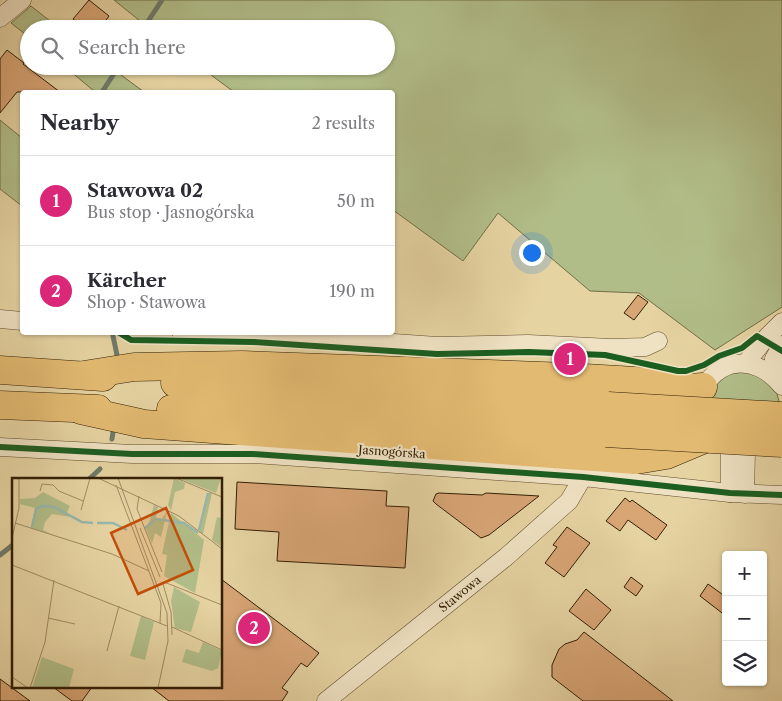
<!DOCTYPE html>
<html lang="en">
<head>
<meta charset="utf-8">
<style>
  :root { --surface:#fff; --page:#f2f2f3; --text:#2b2b33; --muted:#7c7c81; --line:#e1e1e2; --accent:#db2777 }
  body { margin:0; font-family:"Libre Caslon Text",serif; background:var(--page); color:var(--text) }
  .controls { position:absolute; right:15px; bottom:15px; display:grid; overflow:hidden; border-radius:5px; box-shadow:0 1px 4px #0004 }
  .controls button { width:45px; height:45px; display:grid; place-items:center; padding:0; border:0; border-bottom:1px solid var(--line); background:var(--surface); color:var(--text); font:25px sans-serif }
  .you { position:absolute; left:531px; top:252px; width:18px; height:18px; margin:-12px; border:4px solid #fff; border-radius:50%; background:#1a73e8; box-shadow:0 0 0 8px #1a73e833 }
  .badge { display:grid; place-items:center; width:32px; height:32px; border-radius:50%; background:var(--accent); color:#fff; font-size:16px; font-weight:700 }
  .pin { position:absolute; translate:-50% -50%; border:2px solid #fff; box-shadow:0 1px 5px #0006 }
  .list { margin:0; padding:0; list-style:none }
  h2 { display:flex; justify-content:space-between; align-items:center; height:65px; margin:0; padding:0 20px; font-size:21px }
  h2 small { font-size:16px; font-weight:400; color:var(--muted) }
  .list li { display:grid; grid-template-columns:32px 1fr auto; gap:15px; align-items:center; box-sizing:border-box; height:90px; padding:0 20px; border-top:1px solid var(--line) }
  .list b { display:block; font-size:19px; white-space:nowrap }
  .list p { margin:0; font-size:16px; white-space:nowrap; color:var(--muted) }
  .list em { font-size:16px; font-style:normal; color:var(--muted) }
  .icon { flex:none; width:28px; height:28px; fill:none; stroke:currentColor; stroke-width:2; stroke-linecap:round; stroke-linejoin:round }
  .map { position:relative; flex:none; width:782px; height:701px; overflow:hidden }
  .search { position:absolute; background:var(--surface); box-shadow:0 1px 4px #0004; left:20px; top:20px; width:375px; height:55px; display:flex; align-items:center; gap:12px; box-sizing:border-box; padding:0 18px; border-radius:28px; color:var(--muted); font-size:19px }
  .panel { position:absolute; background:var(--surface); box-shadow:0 1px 4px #0004; left:20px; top:90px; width:375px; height:245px; border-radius:5px }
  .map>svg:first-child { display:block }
  .green { fill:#b1bd88; stroke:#726e46 }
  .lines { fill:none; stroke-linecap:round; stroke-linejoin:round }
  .stream { stroke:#6f7a69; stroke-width:5 }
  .building { fill:#d8a575; stroke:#321f04 }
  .street-casing { stroke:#5f4c2c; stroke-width:19 }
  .primary-casing { stroke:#321f04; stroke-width:29 }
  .street { stroke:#efe2c3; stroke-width:18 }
  .primary { stroke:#e3ba71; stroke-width:28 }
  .primary-bridge-casing { stroke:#321f04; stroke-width:29; stroke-linecap:butt }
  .primary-bridge { stroke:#e3ba71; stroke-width:28 }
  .cycleway-casing { stroke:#efe2c3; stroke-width:9 }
  .cycleway { stroke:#1b5e20; stroke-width:6 }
  .labels { text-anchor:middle; stroke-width:4; stroke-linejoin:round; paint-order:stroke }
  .street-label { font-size:12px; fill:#321f04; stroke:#efe2c3 }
  .inset-river { fill:none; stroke:#97b7ac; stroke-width:2.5 }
  .inset-road { fill:none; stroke:#9e8b63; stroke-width:1 }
  .view { fill:#c44d0a; fill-opacity:0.15; stroke:#c44d0a; stroke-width:2.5 }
  .inset-edge { fill:none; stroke:#321f04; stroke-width:2.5 }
</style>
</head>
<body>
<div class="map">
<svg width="782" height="701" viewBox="0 0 782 701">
  <rect width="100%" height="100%" fill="#e6d3a2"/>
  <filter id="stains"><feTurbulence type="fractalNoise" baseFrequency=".004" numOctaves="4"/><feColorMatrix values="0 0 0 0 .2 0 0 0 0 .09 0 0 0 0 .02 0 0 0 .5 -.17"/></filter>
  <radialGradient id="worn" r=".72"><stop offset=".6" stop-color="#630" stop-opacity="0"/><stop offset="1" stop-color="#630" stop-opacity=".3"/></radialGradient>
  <!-- green -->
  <g class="green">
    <path d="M114,0h668v307l-67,43 -76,-57 -49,-2 -92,-78 -35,48 -70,-51 -1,-118h-158l-35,-26h187v-37h-236z"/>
    <path d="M31,6l29,23h-31v8l-18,-14z"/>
    <path d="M64,66h45l35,26h-50v-1z"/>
    <path d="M0,120l22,18v68l-22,-17z"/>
    <path d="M754,371l22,19 4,15 -19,33 -54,-42 18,-22z"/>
  </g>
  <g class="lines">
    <!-- stream -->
    <g class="stream">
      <path d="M143,29l19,-29"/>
      <path d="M102,92l17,-26"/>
      <path d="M113,336l4,19"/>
      <path d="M112,439l1,-7"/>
      <path d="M88,480l12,-11"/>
      <path d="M0,555l14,-11"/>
    </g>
  </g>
  <!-- building -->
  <g class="building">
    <path d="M89,0l20,16 -9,13h-14l-13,-10z"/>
    <path d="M7,50l17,13 -1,1 37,28h-43l-17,21v-54z"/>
    <path d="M638,295l10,7 -14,18 -10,-7z"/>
    <path d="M237,482l150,9 -1,15 23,1 -4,61 -128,-7 2,-29 -44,-3z"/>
    <path d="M439,493l43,2 4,-2 53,3 -50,39 -8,3 -45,-34 -3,-3 3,-7z"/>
    <path d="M625,498l5,4 2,-2 35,25 -11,15 -28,-20 -8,11 -14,-10z"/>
    <path d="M567,527l23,16 -26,34 -19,-14 12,-16 -4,-2z"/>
    <path d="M631,577l12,9 -7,10 -12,-9z"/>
    <path d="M221,579l98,74 -12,14 -6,-4 -19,25 6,4 -6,9h-113l-18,-14h70z"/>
    <path d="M708,584l18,13v19l-26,-20z"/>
    <path d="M586,589l25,21 -17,20 -25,-19z"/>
    <path d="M584,632l89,69h-90l-31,-24v-12l7,-16 6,-5 12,-4z"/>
    <path d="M0,679l30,22h-30z"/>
    <path d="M53,687h39l-10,14h-10z"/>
  </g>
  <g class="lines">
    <defs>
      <g id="street">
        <path d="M0,18l22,-18"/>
        <path d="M0,319l22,2"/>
        <path d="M181,332l97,3 159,11 91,-2 83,4 34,-1 13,-6"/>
        <path d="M746,363l18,-23 18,-18"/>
        <path d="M773,374l1,-15 8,-14"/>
        <path d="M700,397c14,-41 56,-44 82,-11"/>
        <path d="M0,447l132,7h121l330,23 147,16 52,2"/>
        <path d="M730,493v-43"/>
        <path d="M745,494l1,-42"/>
        <path d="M326,701l180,-144 63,-56 14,-24"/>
      </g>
      <g id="primary">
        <path d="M0,370l103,7"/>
        <path d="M84,375l50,-8 108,-2 326,12 84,5 37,6 14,-1"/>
        <path d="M175,383l433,23"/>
        <path d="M0,405l98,4"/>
        <path d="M171,409l435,24"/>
        <path d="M81,410l63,14 492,36 30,-5 43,-18"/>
      </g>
    </defs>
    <!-- street casing -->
    <use href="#street" class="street-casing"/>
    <!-- primary casing -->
    <use href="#primary" class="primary-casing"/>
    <!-- street -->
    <use href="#street" class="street"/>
    <!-- primary -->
    <use href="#primary" class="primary"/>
    <defs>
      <g id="primary-bridge">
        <path d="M608,406l174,10"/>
        <path d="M606,433l176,10"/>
      </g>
    </defs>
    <!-- primary-bridge casing -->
    <use href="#primary-bridge" class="primary-bridge-casing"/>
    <!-- primary-bridge -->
    <use href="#primary-bridge" class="primary-bridge"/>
    <defs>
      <g id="cycleway">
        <path d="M118,332l13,8 123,2 183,12 92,-2 76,3 73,16h8l18,-6 15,-9 23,-8 15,-12 25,15"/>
        <path d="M0,447l132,7h121l330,23 147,16 52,2"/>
      </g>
    </defs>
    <!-- cycleway casing -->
    <use href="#cycleway" class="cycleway-casing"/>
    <!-- cycleway -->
    <use href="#cycleway" class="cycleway"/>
  </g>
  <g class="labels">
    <!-- street labels -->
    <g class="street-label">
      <text transform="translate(392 452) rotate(4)" y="4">Jasnogórska</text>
      <text transform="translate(460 594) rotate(-39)" y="4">Stawowa</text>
    </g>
  </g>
  <!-- overview -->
  <g transform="translate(12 478)">
    <rect width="210" height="210" fill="#e6d3a2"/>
    <path d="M162,0l11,5 -1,6 -9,3 -4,19 -3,-6zM166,0h43l-5,15zM31,14l27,14 -4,8 5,3 -19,-3 -7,8 -2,8 9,4 -21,-6 4,-20 -15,-4v-5l15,-1zM197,14l3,1 -9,41 -4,-2zM142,27l4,2 -2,11 6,1 5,-8 -6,26 -6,-4 -3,11 -7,-17 4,-4zM159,35l33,27 -9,53 -31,-17 3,-21 -5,-1zM210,36v22l-2,10 -8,-6 5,-23 4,1zM162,109l26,15 -9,30 -16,-4 -4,-27zM129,138l13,6 -9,38 -15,-4zM191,164l19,9 -4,17 -6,3 -30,-9 4,-13 13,4zM30,179l32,12 -5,19h-37z" fill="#b1bd88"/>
    <path class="inset-river" d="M85,45h16l14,7M20,49l4,-18 6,-3 12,1 28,15 11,1M133,50l11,-9 28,4 14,10M187,52l9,-37"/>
    <path class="inset-road" d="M86,0l81,38 43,33M106,0l49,135 1,28 -10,47M164,0l46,19M104,7l45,118 -1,20M28,13l2,-7 11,1 6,6 24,10M127,18l-2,13 25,63M69,32l9,-32M3,45l97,31 37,17M128,50l20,49M0,60l7,-30v-30M0,87l155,61M152,104l58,23M151,106l8,28 1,23M36,140l27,6M160,149l50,23M95,173l12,-45M0,199l16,11M18,210l15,-46 9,-62"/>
    <path class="view" d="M154,30l27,62 -55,24 -27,-61z"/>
    <rect width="210" height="210" class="inset-edge"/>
  </g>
  <rect width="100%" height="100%" filter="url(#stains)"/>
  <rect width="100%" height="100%" fill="url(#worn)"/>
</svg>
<div class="controls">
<button>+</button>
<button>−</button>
<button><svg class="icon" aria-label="layers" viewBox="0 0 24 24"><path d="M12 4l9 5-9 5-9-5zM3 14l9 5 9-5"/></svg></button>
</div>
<div class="you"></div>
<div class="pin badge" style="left:570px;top:359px">1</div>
<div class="pin badge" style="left:254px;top:628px">2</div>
<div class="search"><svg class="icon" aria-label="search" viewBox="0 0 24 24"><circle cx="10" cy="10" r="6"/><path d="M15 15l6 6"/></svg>Search here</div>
<section class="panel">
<h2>Nearby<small>2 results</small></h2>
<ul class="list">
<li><span class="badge">1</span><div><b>Stawowa 02</b><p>Bus stop · Jasnogórska</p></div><em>50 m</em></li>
<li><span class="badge">2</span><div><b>Kärcher</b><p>Shop · Stawowa</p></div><em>190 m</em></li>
</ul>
</section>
</div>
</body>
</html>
